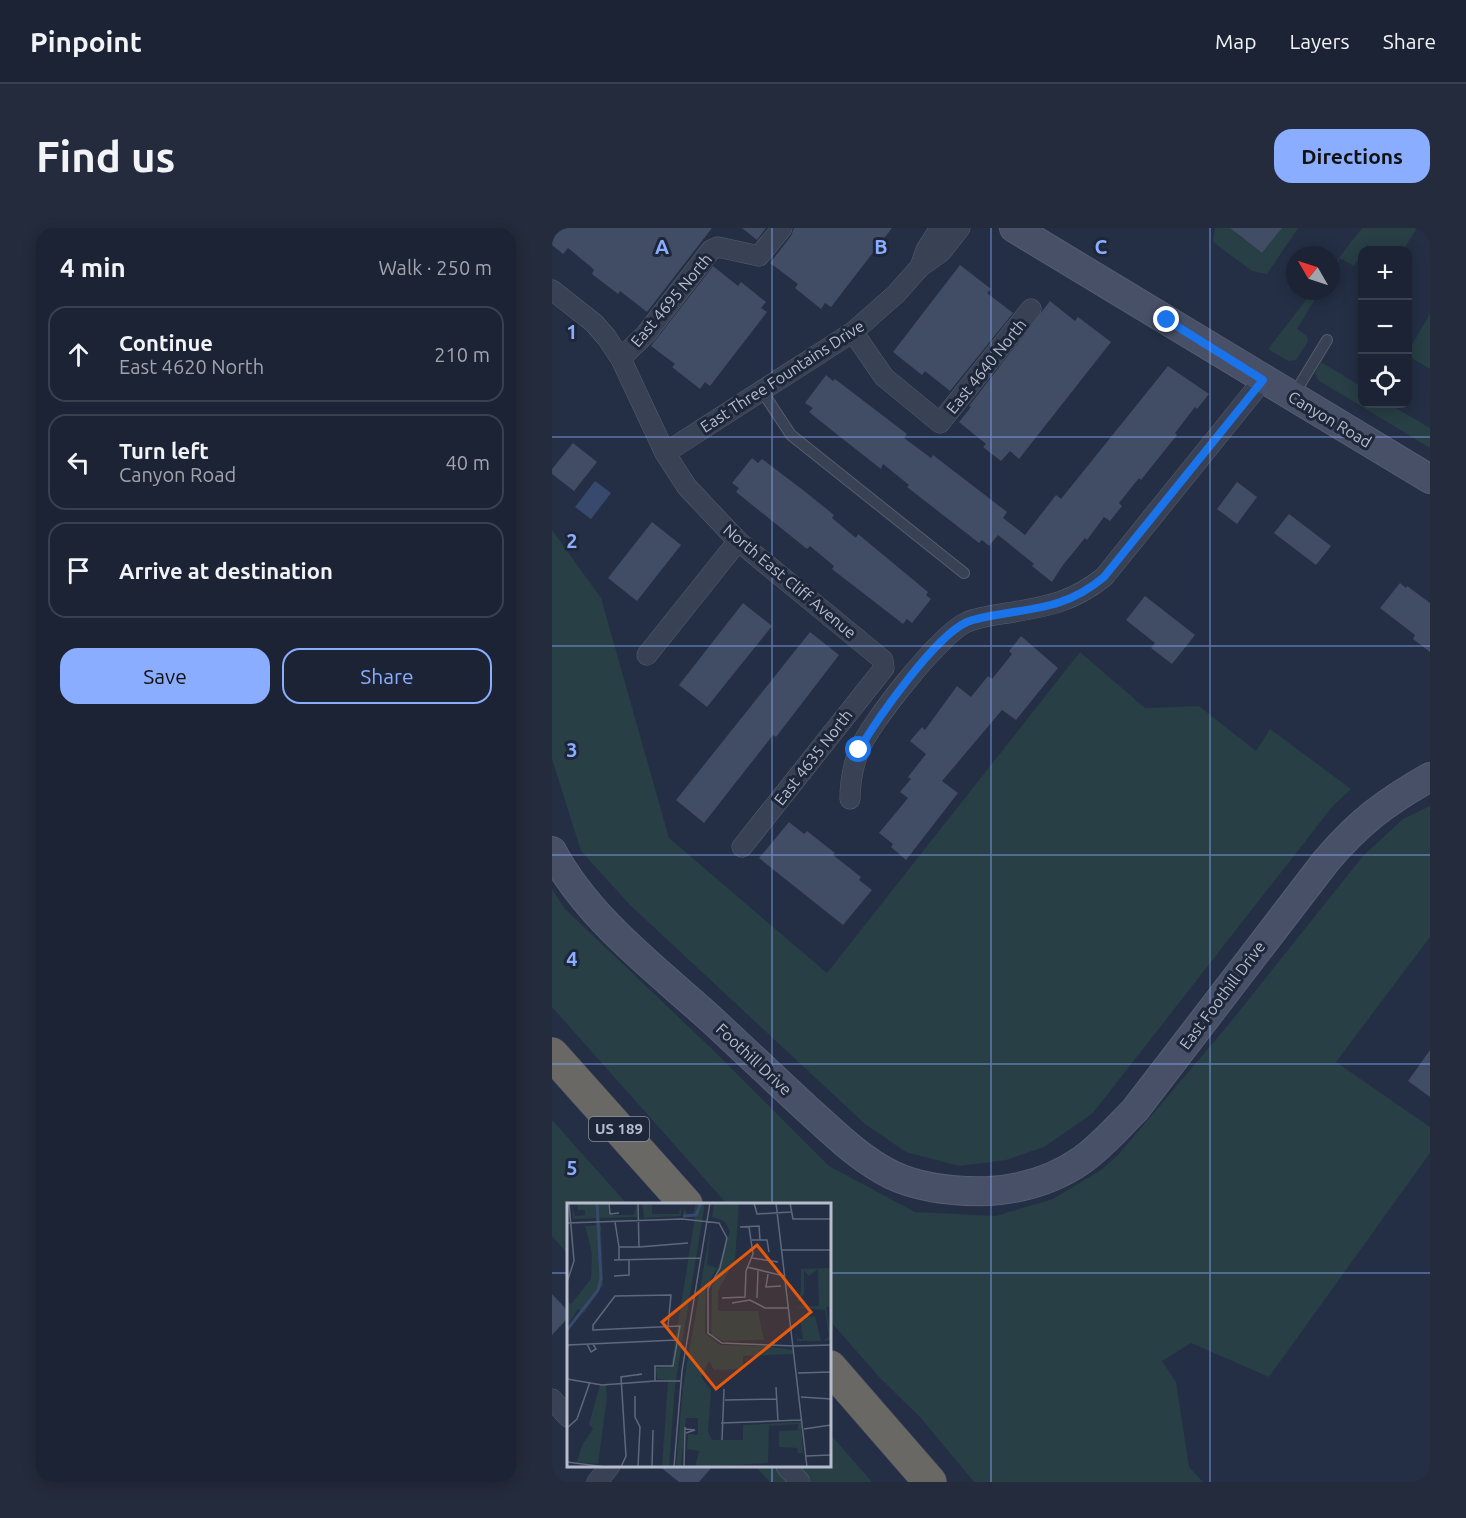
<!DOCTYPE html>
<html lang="en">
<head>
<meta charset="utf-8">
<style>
  :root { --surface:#1b2334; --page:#242b3c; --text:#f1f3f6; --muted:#a0a4ac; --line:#39404f; --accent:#8aadff }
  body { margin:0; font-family:Ubuntu,sans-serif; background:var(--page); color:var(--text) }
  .controls { position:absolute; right:18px; top:18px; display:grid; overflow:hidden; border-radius:12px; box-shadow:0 3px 15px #0003 }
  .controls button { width:54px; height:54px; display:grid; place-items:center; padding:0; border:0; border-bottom:2px solid var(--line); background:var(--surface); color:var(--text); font:30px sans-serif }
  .compass { position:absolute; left:734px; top:18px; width:54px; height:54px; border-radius:50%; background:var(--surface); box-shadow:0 3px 15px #0003; rotate:309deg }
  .stop { position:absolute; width:18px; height:18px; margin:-14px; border:4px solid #1a73e8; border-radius:50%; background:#fff }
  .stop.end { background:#1a73e8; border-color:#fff; box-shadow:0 2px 6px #0008 }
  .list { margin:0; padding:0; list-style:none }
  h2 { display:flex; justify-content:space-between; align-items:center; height:78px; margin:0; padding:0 24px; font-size:26px }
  h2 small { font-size:20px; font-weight:400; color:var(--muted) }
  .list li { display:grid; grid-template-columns:39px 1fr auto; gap:18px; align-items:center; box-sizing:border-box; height:96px; margin:0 12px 12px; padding:0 12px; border:2px solid var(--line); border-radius:18px }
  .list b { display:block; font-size:22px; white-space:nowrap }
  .list p { margin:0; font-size:20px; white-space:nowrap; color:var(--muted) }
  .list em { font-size:20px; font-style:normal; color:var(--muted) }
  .actions { display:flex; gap:12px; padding:18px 24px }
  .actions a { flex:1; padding:14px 0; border:2px solid var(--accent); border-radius:18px; text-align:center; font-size:21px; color:var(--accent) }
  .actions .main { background:var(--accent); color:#111 }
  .icon { flex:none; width:33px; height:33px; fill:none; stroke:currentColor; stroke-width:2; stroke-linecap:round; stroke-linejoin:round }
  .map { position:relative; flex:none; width:878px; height:1254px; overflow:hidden; border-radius:18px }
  header { display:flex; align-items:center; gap:36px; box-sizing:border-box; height:84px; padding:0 30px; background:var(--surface); border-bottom:2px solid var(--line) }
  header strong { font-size:28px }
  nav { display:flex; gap:33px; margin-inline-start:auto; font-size:21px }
  .intro { display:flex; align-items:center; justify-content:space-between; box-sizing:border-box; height:144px; padding:0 36px }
  h1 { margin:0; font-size:42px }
  .button { padding:15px 27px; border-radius:18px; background:var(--accent); color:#111; font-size:21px; font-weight:700 }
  main { display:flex; gap:36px; padding:0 36px }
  aside { flex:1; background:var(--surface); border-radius:18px; box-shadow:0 3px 15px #0003 }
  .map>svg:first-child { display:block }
  .green { fill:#273f45 }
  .water { fill:#37496d }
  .building { fill:#414c65 }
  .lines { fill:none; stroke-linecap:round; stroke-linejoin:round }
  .service-casing { stroke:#555d6e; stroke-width:12 }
  .minor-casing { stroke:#555d6e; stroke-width:21 }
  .secondary-casing { stroke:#555d6e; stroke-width:30 }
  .trunk-casing { stroke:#414a5b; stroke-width:34 }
  .service { stroke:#394254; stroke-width:10 }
  .minor { stroke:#394254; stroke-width:20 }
  .secondary { stroke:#475067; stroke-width:28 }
  .trunk { stroke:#696864; stroke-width:33 }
  .route { stroke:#1a73e8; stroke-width:8 }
  .grid { fill:none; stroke:#8aadff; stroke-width:1.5; stroke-opacity:0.55 }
  .labels { text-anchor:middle; stroke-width:6; stroke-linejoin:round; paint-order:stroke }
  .shield { fill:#1e2739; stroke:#8990a1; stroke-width:1.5 }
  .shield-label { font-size:15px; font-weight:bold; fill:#b7bdcd }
  .street-label { font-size:16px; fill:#b7bdcd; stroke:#1e2739 }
  .inset-river { fill:none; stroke:#37496d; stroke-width:3 }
  .inset-road { fill:none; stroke:#5f687b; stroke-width:1.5 }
  .view { fill:#e8590c; fill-opacity:0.15; stroke:#e8590c; stroke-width:3 }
  .inset-edge { fill:none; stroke:#b7bdcd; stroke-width:3 }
  .grid-label { font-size:20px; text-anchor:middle; font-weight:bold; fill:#8aadff; stroke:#1e2739; stroke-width:6; stroke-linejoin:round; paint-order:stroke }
</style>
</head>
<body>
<header>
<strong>Pinpoint</strong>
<nav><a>Map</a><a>Layers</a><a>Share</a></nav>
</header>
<div class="intro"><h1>Find us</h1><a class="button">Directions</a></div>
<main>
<aside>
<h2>4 min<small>Walk · 250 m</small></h2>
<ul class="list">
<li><svg class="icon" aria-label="ahead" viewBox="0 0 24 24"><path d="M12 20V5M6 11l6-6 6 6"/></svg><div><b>Continue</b><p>East 4620 North</p></div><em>210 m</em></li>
<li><svg class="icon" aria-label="left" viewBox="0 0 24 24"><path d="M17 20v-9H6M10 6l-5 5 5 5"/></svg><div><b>Turn left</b><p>Canyon Road</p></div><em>40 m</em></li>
<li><svg class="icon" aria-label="arrive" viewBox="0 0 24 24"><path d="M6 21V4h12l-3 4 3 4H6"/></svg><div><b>Arrive at destination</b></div></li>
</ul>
<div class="actions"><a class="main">Save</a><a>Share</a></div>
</aside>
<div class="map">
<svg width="878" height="1254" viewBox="0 0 878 1254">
  <rect width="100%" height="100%" fill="#242f45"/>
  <!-- green -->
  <g class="green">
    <path d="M663,0h23v7l24,18 17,-21 -4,-4h23l-31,46 -15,-3 -39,-29z"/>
    <path d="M810,0h55l-14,22h-26l-10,-5 -13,21 -14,-8 -9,15v-5z"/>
    <path d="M761,63h7l-23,38 10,7 1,5 -12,19 -8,1 -20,-12z"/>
    <path d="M878,86v55l-22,-13v-5z"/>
    <path d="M769,134l41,25v17h27l41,24v20l-112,-68 -3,-7z"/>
    <path d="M0,302l49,68 68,240 158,135 253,-321 65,56 54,-2 57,45 14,-22 81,60 -19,18 -239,306 -49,34 -38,13 -47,6 -53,-14 -41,-28 -235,-219 -49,-54 -29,-92z"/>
    <path d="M878,578v131l-94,125 94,65v26l-161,224 -78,-34 -29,18 14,21 13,85 14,15h-229l-54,-65 -40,-39 -50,-57v-117h-103l-175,-197v-118l13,20 147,140 117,117 86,46 81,4 57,-17 48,-29 17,-15 111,-131 134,-168 40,-37z"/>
    <path d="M0,892l75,84h-59v50l-16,-18z"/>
    <path d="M278,1206l42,48h-102l-15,-16h75z"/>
  </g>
  <!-- water -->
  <path class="water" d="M43,253l16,12 -20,26 -16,-12z"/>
  <!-- building -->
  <g class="building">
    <path d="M0,0h160l-65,84 -27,-21 -2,3 -26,-20 2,-4 -4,-4 -22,-18 -5,6 -11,-9z"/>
    <path d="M190,0h24l-9,12z"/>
    <path d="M242,0h98l-61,79 -6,-4 -4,6 -26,-21 3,-4 -28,-21 21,-27z"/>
    <path d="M678,0h52l-20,25z"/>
    <path d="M408,37l31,24 -4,4 26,20 -63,78 -25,-20 -3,4 -29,-23z"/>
    <path d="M161,38l25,20 3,-4 25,20 -5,6 6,4 -57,74 -5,-4 -5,7 -28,-22 3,-3 -24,-18z"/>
    <path d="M498,73l25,20 3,-4 33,25 -92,117 -9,-8 -9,10 -18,-14 3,-3 -27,-22 12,-15 -2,-1z"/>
    <path d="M616,138l41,28 -12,15 -2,-2 -20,26 2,2 -36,45 -2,-2 -20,25 3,3 -12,15 -6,-4 -17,23 -2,-2 -22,27 -11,17 -20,-16 2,-2 -36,-29 -9,11 -7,-6 -3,3 -72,-56 2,-2 -26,-21 -2,5 -42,-33 -30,-24 4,-4 -8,-5 21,-28 7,6 2,-2 72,55 -3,4 27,20 2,-3 74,57 -4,6 22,17 31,-40 5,4z"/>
    <path d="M21,215l24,19 -23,29 -22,-17v-5z"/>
    <path d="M200,230l6,5 4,-4 41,31 31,25 -2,3 24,20 2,-4 70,58 -2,3 5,4 -19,24 -5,-4 -4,5 -71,-55 2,-3 -24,-20 -3,3 -71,-57 3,-4 -7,-5z"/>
    <path d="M685,254l20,15 -20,27 -20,-15z"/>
    <path d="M737,286l42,32 -15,19 -42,-32z"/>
    <path d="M100,294l29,23 -44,56 -29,-23z"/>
    <path d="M848,355l6,5 1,-2 23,17v49l-17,-13 2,-4 -35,-27z"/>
    <path d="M593,368l50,39 -23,29 -21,-16 4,-5 -29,-23z"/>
    <path d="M191,375l29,23 -65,81 -28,-22z"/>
    <path d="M258,404l29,23 -63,82 -3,-2 -69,88 -28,-23z"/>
    <path d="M469,408l37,32 -42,52 -14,-10 -60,71 16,12 -52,67 -15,-13 2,-3 -14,-11 29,-35 -8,-6 11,-13 -3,-2 18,-23 -16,-13 12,-14 3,3 32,-44 14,11 17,-21 4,3 20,-25 -3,-3z"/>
    <path d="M237,594l15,12 3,-3 28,22 -2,2 28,22 -2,3 13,10 -29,35 -84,-67z"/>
    <path d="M878,822v47l-22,-16z"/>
    <path d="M0,1066l16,17v7l-16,17z"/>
    <path d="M107,1238h54l-14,16h-20z"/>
  </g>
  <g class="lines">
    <defs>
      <g id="service">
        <path d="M210,163l29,44 173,138"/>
        <path d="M741,168l34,-56"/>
      </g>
      <g id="minor">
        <path d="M368,39l6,-17 14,-22"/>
        <path d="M0,62l42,33 13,15 14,21 44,94 22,34 51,54 145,119 1,8 -142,179"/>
        <path d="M301,104l31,45 56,46 91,-114"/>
        <path d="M69,130l25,-24 65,-84 7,-3 41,9 23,-28"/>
        <path d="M113,225l188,-121 43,-38 24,-27 21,-15 19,-24"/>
        <path d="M95,427l91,-114"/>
        <path d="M298,571c0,-17 3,-33 9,-49 12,-28 81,-116 108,-128 12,-5 28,-7 41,-9 40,-7 63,-10 96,-36l159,-197"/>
        <path d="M0,1171l16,18"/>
        <path d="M234,1238l14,16"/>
        <path d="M45,1254l13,-16"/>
      </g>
      <g id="secondary">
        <path d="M462,0l416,251"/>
        <path d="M0,623c37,69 104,118 161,170 31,29 62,58 93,87 27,24 53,51 86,67 30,14 63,17 97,16 33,-2 66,-12 93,-31 20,-14 36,-33 53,-50l191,-249c33,-39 60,-59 104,-84"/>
      </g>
      <g id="trunk">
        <path d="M0,826l134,150"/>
        <path d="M278,1139l100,115"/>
      </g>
    </defs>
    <!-- service casing -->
    <use href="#service" class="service-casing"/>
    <!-- minor casing -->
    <use href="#minor" class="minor-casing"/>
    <!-- secondary casing -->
    <use href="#secondary" class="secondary-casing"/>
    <!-- trunk casing -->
    <use href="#trunk" class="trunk-casing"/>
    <!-- service -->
    <use href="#service" class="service"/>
    <!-- minor -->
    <use href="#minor" class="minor"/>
    <!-- secondary -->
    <use href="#secondary" class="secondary"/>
    <!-- trunk -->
    <use href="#trunk" class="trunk"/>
  </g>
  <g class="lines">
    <!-- route -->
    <path class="route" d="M307,522c18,-31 76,-114 108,-128 12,-5 28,-7 41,-9 39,-6 65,-10 96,-36l159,-197 -96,-60"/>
  </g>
  <!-- grid -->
  <path class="grid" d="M220,0v976M439,0v1254M658,0v1254M0,209h878M0,418h878M0,627h878M0,836h878M0,1045h16M278,1045h600M220,1238v16"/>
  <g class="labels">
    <!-- shield labels -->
    <rect class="shield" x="37" y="889" width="60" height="24" rx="4.5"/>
    <g class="shield-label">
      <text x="67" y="906">US 189</text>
    </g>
    <!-- street labels -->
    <g class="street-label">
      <text transform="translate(119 72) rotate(-50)" y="6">East 4695 North</text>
      <text transform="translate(434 138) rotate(-51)" y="6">East 4640 North</text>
      <text transform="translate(230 148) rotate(-33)" y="6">East Three Fountains Drive</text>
      <text transform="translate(778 191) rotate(31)" y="6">Canyon Road</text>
      <text transform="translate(238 353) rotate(40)" y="6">North East Cliff Avenue</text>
      <text transform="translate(261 529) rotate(-52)" y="6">East 4635 North</text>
      <text transform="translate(670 767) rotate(-53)" y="6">East Foothill Drive</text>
      <text transform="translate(202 831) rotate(43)" y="6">Foothill Drive</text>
    </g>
  </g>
  <!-- overview -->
  <g transform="translate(15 975)">
    <rect width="264" height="264" fill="#242f45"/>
    <path d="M10,0h31l1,12h25l3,-12v14l-64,2 -1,-14 3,11 10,-1v-5h-7zM75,0l10,2v9h27l2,-8v10l-37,2zM129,0h9l-30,183 -6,81h-7l6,-87 -11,-1 -1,-11 15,-1 24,-150 -12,-1 1,-8 3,6h6zM147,0h25l-4,57 -17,31v20h40l6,29 -41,1 -12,-7 1,-48 18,-55 -6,-10 -12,-4zM34,22l2,60 -19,28 -6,-4 -11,17v-25l4,3 20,-25 1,-26 -7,-27zM144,22l-4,40 10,3 -11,20 -1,45 15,12 45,1 28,4 1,4 -51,2v13l-29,1 -5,-9 -8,16 10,13 -3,42 4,8h31v-15l58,-3 2,31h-5l-1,-5 -18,-1v-16l19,-1v-6l-29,2 -1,37 -73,4 4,-16 -12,-2 1,-15 10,1v-17h-12l-5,49h-5l7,-80zM264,65v38l-5,1 5,33 -8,1 6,-4 -4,-27 -33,-3 27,-1 -1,-37 -9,7 -5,-6v24l-5,6 12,2 -14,-1 4,-9v-23zM248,113l6,25h-24l-1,-10 2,8h5l-3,-21zM33,182h6l1,13 -9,66 -21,-2 5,-17 11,-16 -4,-5z" fill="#273f45"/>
    <path class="inset-river" d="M116,13l13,-1 5,-12M0,127l31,-40 3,-11 -4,-76"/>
    <path class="inset-road" d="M42,0l1,11 9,-1M187,0l3,11 34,-2M209,0l31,264M223,0l3,16h38M48,19l4,25M0,20l115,-4 37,4 8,15 -7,30 -12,21v44l14,10 73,3M173,24l19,-1 1,14M185,37h15l2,12M72,44l49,-4M215,47h49M185,55l26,4M47,57l87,-2M52,57v-13h20l-1,-44M180,64l37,9M201,71l-2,13 15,-1M47,73l15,-1v-15M0,79l7,-21 -5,-58M155,95l23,-1 1,-26 7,-17 -4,-27M190,95l1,-27M165,100l18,-3 15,8h24M20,141l4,8 5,-3 -3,-5M228,143l36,-1M0,146l1,-4 109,-5M231,170l33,-1M0,176l35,6 53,-4M87,178h26M88,178v-15h18l7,-40 -87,4v-5l22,-29 56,-1 -3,31M209,184l2,34M68,193v21l5,10 -2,40M234,194l30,2M158,197l52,-1M154,220l80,-3M0,225l10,-9 13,-37M118,226l10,1 -9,3M237,226l27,-4M155,237l2,-51M239,253l25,-1M0,259l39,5M54,264l5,-11 -5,-79 21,-3 -5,1M85,264l1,-37M107,264l8,-96 28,-168M117,264l1,-40"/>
    <path class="view" d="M190,42l54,67 -95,77 -54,-67z"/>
    <rect width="264" height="264" class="inset-edge"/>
  </g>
  <g class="grid-label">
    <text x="110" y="26">A</text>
    <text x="329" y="26">B</text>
    <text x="549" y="26">C</text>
    <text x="20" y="111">1</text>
    <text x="20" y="320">2</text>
    <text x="20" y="529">3</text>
    <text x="20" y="738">4</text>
    <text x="20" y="947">5</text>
  </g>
</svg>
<div class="controls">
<button>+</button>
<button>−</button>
<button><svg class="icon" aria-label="locate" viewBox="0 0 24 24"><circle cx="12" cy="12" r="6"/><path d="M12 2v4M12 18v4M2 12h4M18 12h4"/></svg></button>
</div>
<svg class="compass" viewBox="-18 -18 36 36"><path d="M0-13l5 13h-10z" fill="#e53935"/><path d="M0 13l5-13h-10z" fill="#a0a4ac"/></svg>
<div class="stop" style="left:307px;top:522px"></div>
<div class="stop end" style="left:615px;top:92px"></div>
</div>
</main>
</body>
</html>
